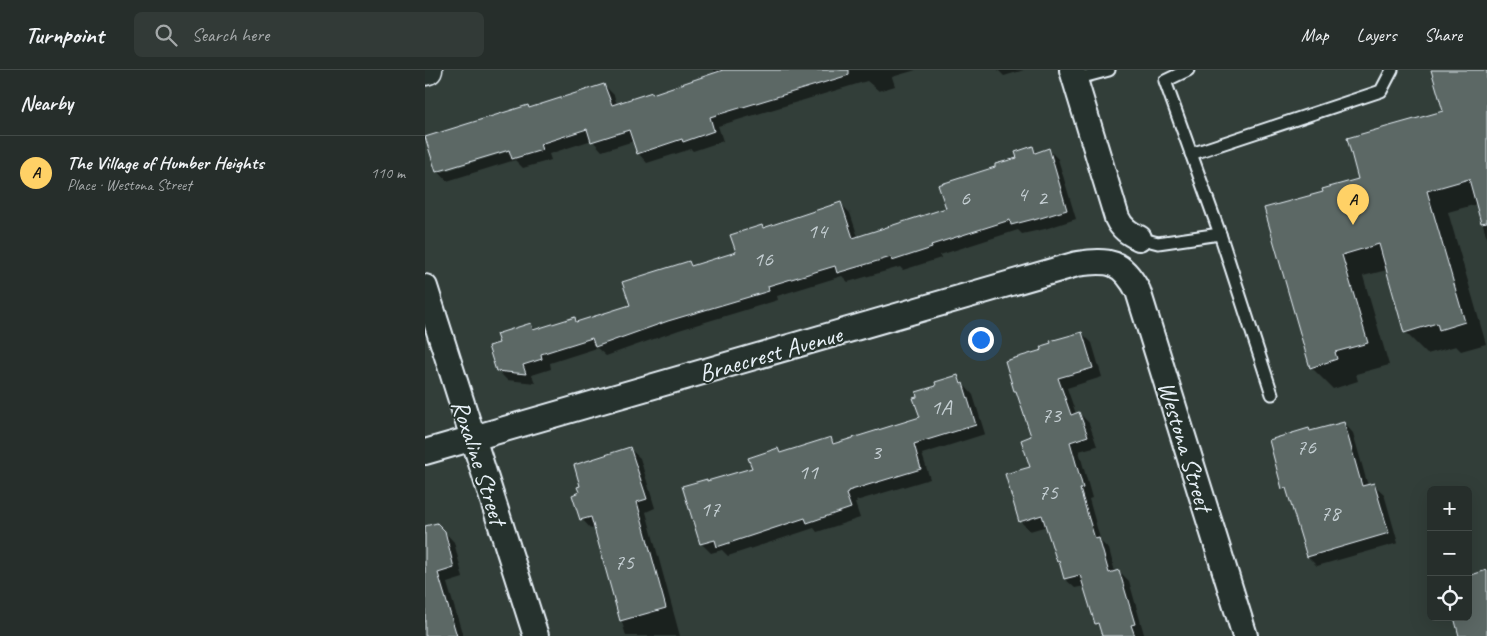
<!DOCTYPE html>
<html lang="en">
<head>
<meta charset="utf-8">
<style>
  :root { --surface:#262e2b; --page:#323a37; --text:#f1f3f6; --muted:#a4a8a9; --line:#424a47; --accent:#ffd166 }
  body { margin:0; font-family:Caveat,sans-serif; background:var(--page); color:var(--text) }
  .controls { position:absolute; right:15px; bottom:15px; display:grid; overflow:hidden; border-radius:8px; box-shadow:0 5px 20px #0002 }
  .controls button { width:45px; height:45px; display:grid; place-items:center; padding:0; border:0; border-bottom:1px solid var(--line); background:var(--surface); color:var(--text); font:25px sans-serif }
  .you { position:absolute; left:555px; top:269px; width:18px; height:18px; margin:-12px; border:4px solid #fff; border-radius:50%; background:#1a73e8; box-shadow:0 0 0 8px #1a73e833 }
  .badge { display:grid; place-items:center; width:32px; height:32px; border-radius:50%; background:var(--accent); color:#111; font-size:16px; font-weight:700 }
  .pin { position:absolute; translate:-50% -41px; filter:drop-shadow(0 1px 2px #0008) }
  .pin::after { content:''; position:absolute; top:26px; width:18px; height:15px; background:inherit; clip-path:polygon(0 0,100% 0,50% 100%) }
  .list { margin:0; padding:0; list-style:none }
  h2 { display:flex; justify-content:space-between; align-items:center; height:65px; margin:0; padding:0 20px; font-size:21px }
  h2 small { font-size:16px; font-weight:400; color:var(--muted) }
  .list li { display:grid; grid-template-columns:32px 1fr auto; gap:15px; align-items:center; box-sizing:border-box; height:75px; padding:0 20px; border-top:1px solid var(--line) }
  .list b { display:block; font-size:19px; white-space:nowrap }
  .list p { margin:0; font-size:16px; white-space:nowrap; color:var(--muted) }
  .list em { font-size:16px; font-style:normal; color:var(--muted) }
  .icon { flex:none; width:28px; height:28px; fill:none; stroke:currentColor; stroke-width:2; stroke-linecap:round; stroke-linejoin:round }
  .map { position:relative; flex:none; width:1062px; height:566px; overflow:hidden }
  header { display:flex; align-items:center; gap:30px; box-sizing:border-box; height:70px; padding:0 25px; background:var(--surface); border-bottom:1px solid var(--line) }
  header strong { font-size:24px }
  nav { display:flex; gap:28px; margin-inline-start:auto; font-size:18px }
  .search { width:350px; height:45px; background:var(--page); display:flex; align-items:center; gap:12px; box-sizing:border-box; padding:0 18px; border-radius:8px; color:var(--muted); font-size:19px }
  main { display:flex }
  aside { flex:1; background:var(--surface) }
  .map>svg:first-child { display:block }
  .shadow { fill:#0007; fill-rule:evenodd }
  .building { fill:#5c6865; stroke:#e8f1f8 }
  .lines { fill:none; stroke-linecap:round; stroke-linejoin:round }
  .lane-casing { stroke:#e8f1f8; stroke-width:15 }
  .street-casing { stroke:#e8f1f8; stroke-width:28 }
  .secondary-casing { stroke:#e8f1f8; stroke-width:31 }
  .lane { stroke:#26332d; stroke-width:11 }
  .street { stroke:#26332d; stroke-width:24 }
  .secondary { stroke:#26332d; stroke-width:28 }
  .labels { text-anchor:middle; stroke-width:4; stroke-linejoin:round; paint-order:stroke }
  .number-label { font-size:22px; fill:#c5cfd3 }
  .street-label { font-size:25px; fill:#e8f1f8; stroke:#26332d }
</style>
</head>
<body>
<header>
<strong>Turnpoint</strong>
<div class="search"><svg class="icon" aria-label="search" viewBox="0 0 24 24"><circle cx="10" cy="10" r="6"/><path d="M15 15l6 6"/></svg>Search here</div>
<nav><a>Map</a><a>Layers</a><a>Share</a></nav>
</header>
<main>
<aside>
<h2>Nearby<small></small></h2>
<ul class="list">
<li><span class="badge">A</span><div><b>The Village of Humber Heights</b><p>Place · Westona Street</p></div><em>110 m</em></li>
</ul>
</aside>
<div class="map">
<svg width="1062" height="566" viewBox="0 0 1062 566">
  <rect width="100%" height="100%" fill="#323e39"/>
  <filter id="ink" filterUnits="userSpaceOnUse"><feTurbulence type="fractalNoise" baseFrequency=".02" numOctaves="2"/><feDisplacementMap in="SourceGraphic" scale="10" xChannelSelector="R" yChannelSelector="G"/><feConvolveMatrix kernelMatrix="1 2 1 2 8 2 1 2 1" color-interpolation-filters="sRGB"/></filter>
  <g filter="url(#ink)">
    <!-- shadow -->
    <g class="shadow">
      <path d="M289,0h202l-24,7 3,9 -16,5 -12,-10 -149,45 5,15 -30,10 -2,-2 -44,14 -9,-10 -4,-12 -32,10 -10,-11 -43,14 2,6 -28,8 -8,-8 -68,21 -9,-10 90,-65 3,3 73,-24 10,10 3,10 98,-31zM90,77l1,2 -74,23v-3z"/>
      <path d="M573,0h26l-20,6z"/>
      <path d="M1007,0h55v168l-10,-34 -29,8 38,132 -25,7 -5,-5 -29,8 -22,-22 -18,-62 -24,6 26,89 -33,9 2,7 -25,8 -22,-22 13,-175 36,-12 84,-69z"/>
      <path d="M607,78l6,5 11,-3 9,9 18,60 -31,10 -23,5 -4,-4 -78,25 1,3 -38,12 -3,-3 -52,15 -6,-6 -65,20 1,4 -99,30 -73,26 -9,-8 -47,15 1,6 -19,6 3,8 -28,-3 -10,-10 4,-26 29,-20 6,6 39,-12 4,4 52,-16 58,-44 5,5 43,-14 25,-26 2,2 77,-25 9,9 8,24 90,-28 49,-42 22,-9z"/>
      <path d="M657,263l10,10 10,34 -35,11 9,26 3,-1 10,10 8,23 -18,5 13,47 -3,1 12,43 8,7 6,23 4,-1 10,10 15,53 -3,2h-38l-2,-8 -5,-5 -11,-37 -10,2 -10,-9 -4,-14 -3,-3 -11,-36 -17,5 -10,-10 12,-53 1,-31 -17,-46 28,-41z"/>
      <path d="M532,307l16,18 12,39 -63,20 8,25 -74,22 1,2h-2l5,15 -43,14 -3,-4 -86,28 -6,-6 -11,3 -10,-10 7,-61 45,-13 25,-20 5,5 47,-15 6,5 86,-26 16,-31z"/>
      <path d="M919,353l9,10 15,53 6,-1 10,9 14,49 -81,23 -9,-9 -19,-64 -5,-5 25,-59 2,3z"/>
      <path d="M205,379l10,9 15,50 -9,4 34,124h-54l-31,-108 -4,1 -9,-10 -2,-26z"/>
      <path d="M12,454l17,18 9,36 -16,5 16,53h-38v-108z"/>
    </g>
    <!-- building -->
    <g class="building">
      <path d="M298,0h126v5l-139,42 4,14 -31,11 -1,-3 -45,15 -8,-24 -38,12 -4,-13 -47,15 2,6 -30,9 -3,-9 -73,22 -11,-35 103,-32 1,3 75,-24 8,21 40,-13v2z"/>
      <path d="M1006,0h56v152l-6,1 -12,-44 -42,12 38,131 -26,8 -2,-7 -33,10 -25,-89 -37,11 26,88 -33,9 2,7 -27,9 -46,-160 59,-16 -1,-3 36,-10 -11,-41 96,-27z"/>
      <path d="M608,76l2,7 14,-5 18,62 -33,10v-1l-23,6 -1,-5 -79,25 1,3 -40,13 -1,-4 -54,16 -2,-7 -67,20 1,5 -101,30 -73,26 -3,-9 -51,16 1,5 -19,6 3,9 -30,-3 -8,-25 11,-3 -3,-9 35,-11 2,7 42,-13 1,5 54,-17 -8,-23 67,-21 2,5 45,-14 -6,-17 32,-10 1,3 78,-26 12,36 93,-30 -8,-23 57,-18v-3l22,-6 -2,-6z"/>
      <path d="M657,262l11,36 -35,10 13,37 8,-3 9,24 -18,6 13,46 -3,1 15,50 4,-1 10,35 10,-3 16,54 -4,1 4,11h-33l-4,-13 -3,1 -15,-49 -16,4 -5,-18 -2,1 -15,-47 -23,7 -14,-48 25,-7 -9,-27 10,-4 -15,-45h-2l-9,-30 37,-11 -1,-4 10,-3 -1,-2z"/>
      <path d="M533,305l3,9 2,-1 13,42 -62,19 7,25 -73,22v2l-2,1 5,14 -44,15 -2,-5 -88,29 -2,-7 -15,4 -18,-58 25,-7v2l45,-13 -4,-10 30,-10 2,5 51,-16 2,7 87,-27 -7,-19 4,-1 -1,-5 20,-6 -1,-4z"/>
      <path d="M919,352l18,64 12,-3 15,50 -82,24 -21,-69 -4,1 -13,-49 40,-12 1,3z"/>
      <path d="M205,377l17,52 -10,3 29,106 -46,13 -29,-104 -11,3 -8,-25 7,-3 -2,-5 3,-1 -6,-21z"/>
      <path d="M12,453l8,8 9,37 -16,5 19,63h-32v-110z"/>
      <path d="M1062,500v66h-28l-5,-19h14v-41z"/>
    </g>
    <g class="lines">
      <defs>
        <g id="lane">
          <path d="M763,0l-23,11 55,153"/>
          <path d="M650,9l34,-9"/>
          <path d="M766,84l190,-63 11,-21"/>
          <path d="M714,168l19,5 62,-9 52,160"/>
        </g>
        <g id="street">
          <path d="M647,0l45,148c5,11 12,15 22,20"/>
          <path d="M0,217l111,349"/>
          <path d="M0,382l652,-188c33,-5 45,-3 61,27l107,345"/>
        </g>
        <path id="secondary" d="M0,1l3,-1"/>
      </defs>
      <!-- lane casing -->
      <use href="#lane" class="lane-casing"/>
      <!-- street casing -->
      <use href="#street" class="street-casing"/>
      <!-- secondary casing -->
      <use href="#secondary" class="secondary-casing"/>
      <!-- lane -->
      <use href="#lane" class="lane"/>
      <!-- street -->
      <use href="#street" class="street"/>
      <!-- secondary -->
      <use href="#secondary" class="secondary"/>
    </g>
  </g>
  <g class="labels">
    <!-- number labels -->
    <g class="number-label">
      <text x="597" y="131">4</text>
      <text x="540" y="135">6</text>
      <text x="617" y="135">2</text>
      <text x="392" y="168">14</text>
      <text x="338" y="196">16</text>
      <text x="516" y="344">1A</text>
      <text x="626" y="352">73</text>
      <text x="881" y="384">76</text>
      <text x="451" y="389">3</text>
      <text x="383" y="409">11</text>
      <text x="623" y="429">75</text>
      <text x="285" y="446">17</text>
      <text x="905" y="450">78</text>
      <text x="199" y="499">75</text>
    </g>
    <!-- street labels -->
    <g class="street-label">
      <text transform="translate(345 283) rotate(-16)" y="9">Braecrest Avenue</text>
      <text transform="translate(761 376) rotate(73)" y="9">Westona Street</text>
      <text transform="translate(55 392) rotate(72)" y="9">Roxaline Street</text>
    </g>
  </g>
</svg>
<div class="controls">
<button>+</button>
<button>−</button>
<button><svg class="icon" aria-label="locate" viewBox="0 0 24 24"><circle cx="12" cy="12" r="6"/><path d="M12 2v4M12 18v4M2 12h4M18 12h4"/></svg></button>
</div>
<div class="you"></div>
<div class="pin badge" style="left:928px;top:155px">A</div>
</div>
</main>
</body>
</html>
